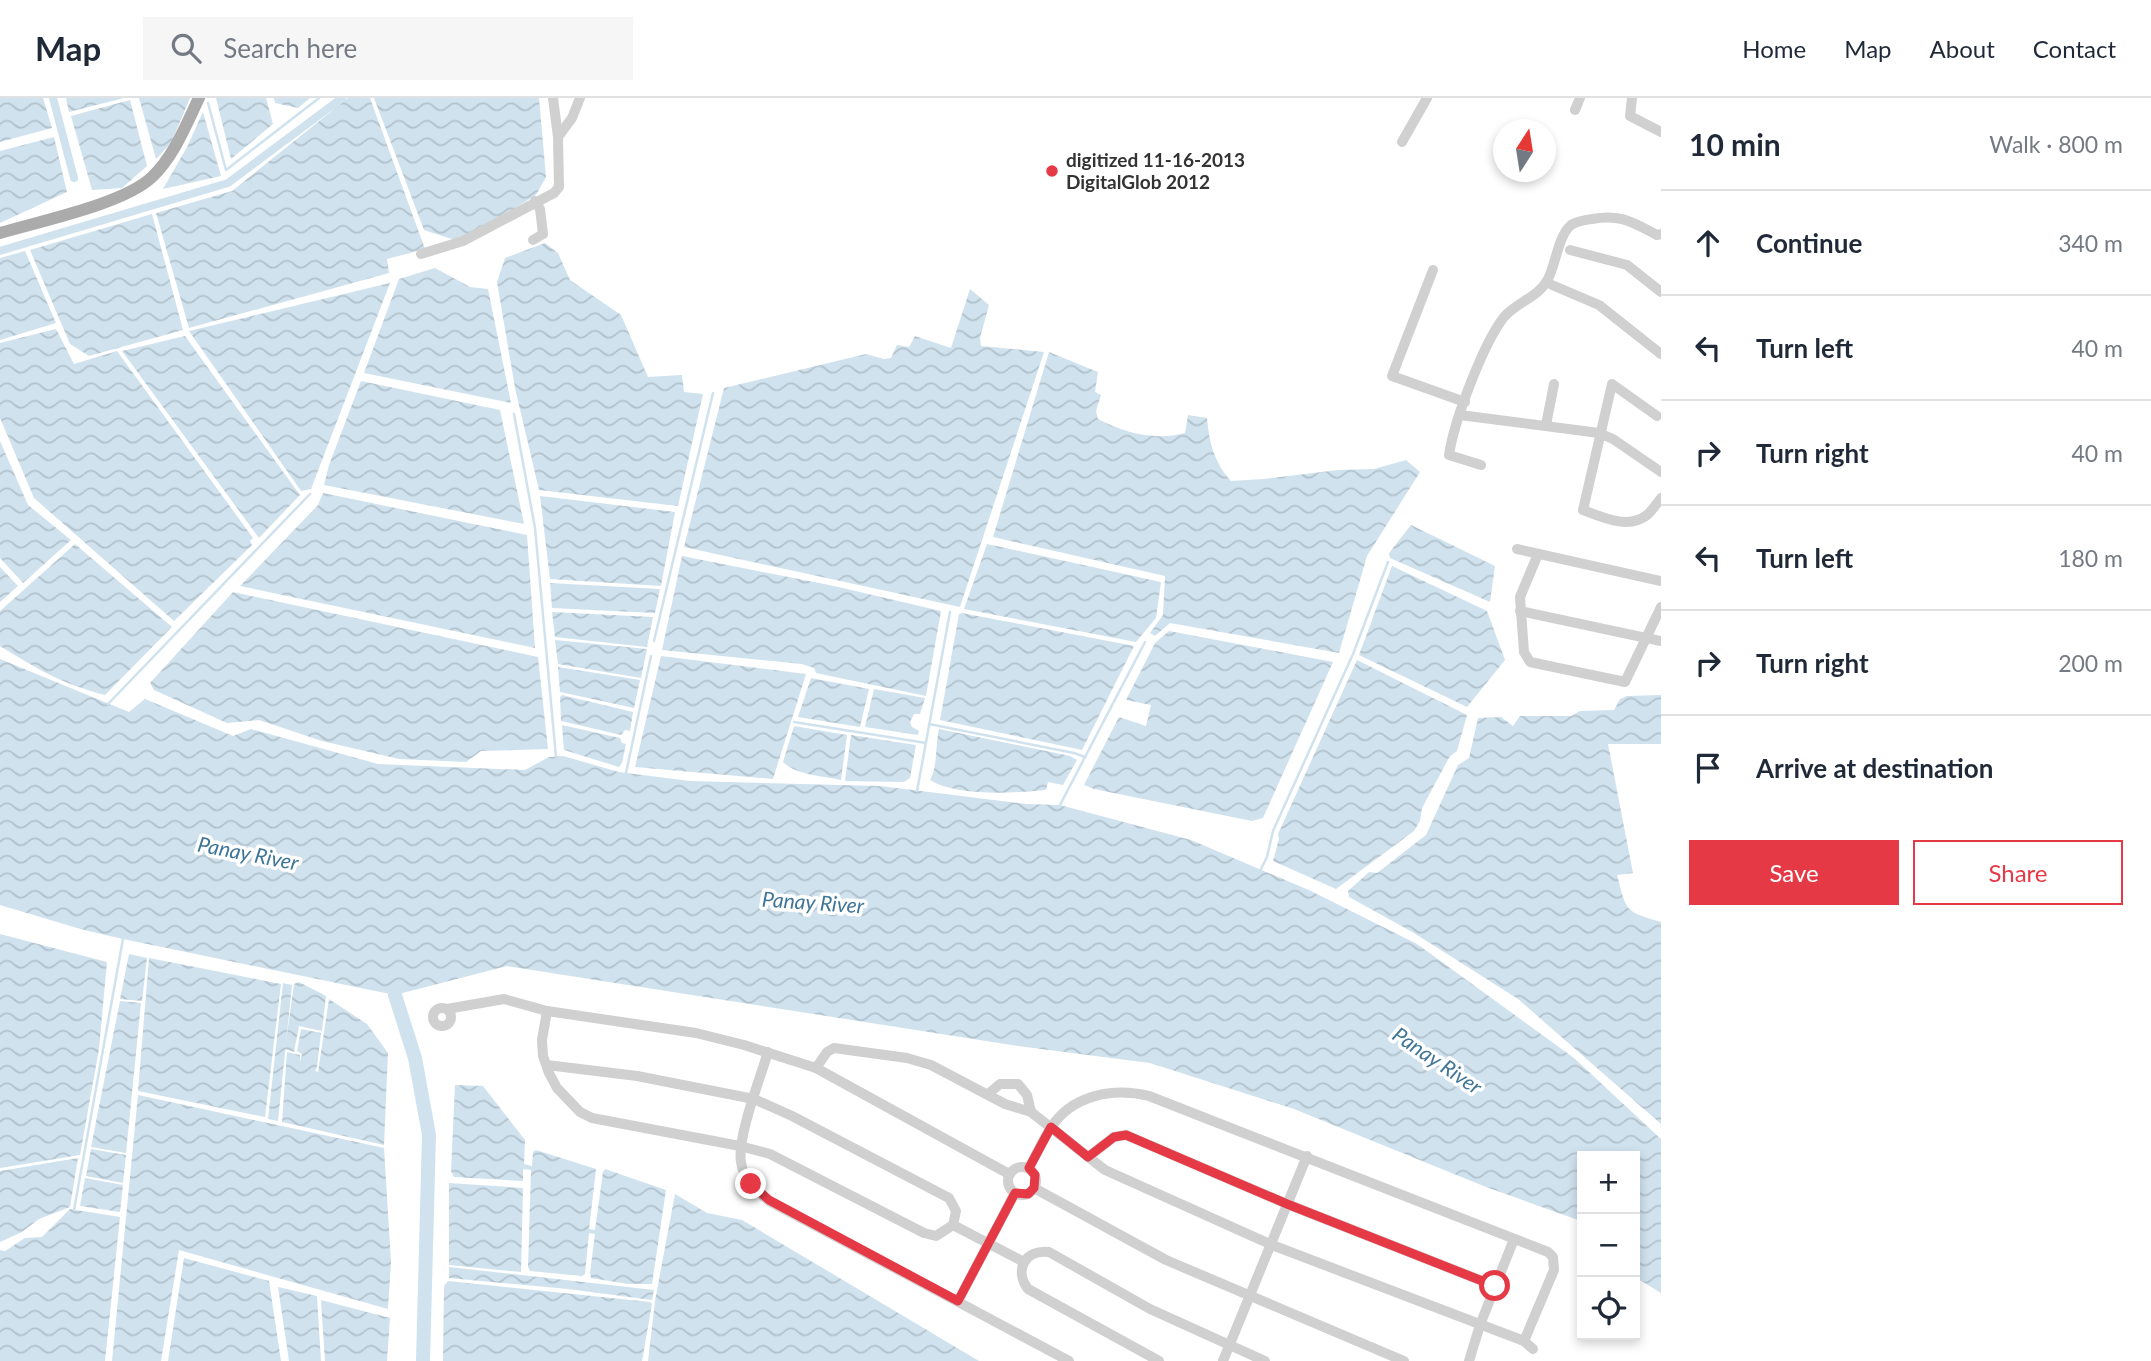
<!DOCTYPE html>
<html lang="en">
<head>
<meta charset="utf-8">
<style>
  :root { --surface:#fff; --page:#f6f6f7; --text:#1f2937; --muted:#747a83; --line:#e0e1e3; --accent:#e63946 }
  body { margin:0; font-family:Lato,sans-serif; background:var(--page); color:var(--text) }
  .controls { position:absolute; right:21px; bottom:21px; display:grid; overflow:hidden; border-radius:0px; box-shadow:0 4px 10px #0003 }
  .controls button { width:63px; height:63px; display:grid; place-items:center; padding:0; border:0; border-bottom:2px solid var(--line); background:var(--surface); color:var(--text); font:35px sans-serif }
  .compass { position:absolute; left:1493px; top:21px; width:63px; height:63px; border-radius:50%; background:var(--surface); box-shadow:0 4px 10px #0003; rotate:12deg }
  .stop { position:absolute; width:21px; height:21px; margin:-16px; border:5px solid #e63946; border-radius:50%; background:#fff }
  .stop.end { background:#e63946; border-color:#fff; box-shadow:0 2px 7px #0008 }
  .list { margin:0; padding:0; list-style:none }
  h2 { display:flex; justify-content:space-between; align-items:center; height:91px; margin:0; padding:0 28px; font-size:30px }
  h2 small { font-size:23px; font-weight:400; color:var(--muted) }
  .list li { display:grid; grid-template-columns:46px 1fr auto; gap:21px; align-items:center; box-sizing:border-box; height:105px; padding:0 28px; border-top:2px solid var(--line) }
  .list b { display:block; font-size:26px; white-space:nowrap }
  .list em { font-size:23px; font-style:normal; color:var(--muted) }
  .actions { display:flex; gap:14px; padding:21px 28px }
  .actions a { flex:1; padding:16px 0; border:2px solid var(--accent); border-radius:0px; text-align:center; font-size:24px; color:var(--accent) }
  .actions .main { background:var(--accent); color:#fff }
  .icon { flex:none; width:38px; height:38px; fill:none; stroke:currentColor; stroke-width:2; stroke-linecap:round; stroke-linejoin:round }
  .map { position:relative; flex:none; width:1661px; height:1263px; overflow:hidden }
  header { display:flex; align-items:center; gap:42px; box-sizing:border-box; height:98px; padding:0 35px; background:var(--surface); border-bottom:2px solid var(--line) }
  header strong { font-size:33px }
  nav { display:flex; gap:38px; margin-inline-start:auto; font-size:24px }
  .search { width:490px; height:63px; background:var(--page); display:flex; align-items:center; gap:18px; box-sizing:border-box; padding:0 24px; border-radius:0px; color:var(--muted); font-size:26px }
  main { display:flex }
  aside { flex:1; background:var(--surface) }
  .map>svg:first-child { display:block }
  .water { fill:url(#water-waves) }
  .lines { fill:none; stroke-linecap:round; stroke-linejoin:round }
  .stream { stroke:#cfe2ee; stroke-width:2.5 }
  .canal { stroke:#cfe2ee; stroke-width:8 }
  .river { stroke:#cfe2ee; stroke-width:14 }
  .minor { stroke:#d0d0d0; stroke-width:10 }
  .major { stroke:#ababab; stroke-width:12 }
  .route { stroke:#e63946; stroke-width:9 }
  .poi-dot { fill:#e63946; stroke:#fff; stroke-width:2.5 }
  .labels { text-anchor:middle; stroke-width:7; stroke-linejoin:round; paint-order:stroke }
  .poi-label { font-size:19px; font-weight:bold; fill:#333; stroke:#fff; text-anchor:start }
  .water-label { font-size:21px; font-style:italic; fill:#3f7597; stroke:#fff }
</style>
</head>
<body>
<header>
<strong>Map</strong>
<div class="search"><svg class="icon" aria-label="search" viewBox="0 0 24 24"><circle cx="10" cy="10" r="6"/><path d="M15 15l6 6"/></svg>Search here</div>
<nav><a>Home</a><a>Map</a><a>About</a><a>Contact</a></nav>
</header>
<main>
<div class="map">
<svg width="1661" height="1263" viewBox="0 0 1661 1263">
  <defs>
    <pattern id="water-waves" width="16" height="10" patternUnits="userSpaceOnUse" patternTransform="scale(1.75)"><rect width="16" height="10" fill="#cfe2ee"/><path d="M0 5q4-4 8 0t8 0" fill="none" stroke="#b2c2cd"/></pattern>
  </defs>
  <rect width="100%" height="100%" fill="#fff"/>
  <!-- water -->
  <g class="water">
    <path d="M0,0h43l9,30 -52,14z"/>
    <path d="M66,0h58l-55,14z"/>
    <path d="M139,0h51l-19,45 -15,16z"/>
    <path d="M216,0h50l7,26 -42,35z"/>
    <path d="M274,0h36l-12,10 -23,-5z"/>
    <path d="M348,0h22l55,151 -38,10 2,14 -200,55 -33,-115 76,-22z"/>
    <path d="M374,0h165l7,79 -10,18 -75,47 -37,-12z"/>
    <path d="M130,2l17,66 -25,22 -30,2 -21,-74z"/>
    <path d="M203,14l18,64 -58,13 24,-42z"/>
    <path d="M54,39l13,55 -67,31v-72z"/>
    <path d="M152,116l31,116 -94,26 -19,-12 -40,-94z"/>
    <path d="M545,145l13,10 12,27 51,35 27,62 34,-2 2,17 19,2 -25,112 -139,-16 -24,-102 -18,-106 8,-24z"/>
    <path d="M25,153l31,72 -56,17v-82z"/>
    <path d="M435,170l35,19 18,2 23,114 -147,-30 35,-94z"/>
    <path d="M390,185l-79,206 -10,2 -112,-160z"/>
    <path d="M970,191l19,16 -9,33 1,8 63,6 -84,255 -276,-60 40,-159 142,-34 18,5 7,-1 6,-13 12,2 6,-11 36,12z"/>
    <path d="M56,231l18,35 43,-13 136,187 -3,3 2,4 -78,76 -140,-123 -34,-80v-75z"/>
    <path d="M185,238l115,159 -41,43 -137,-187z"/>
    <path d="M1049,254l49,20 -3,20 6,3 -5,16 2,8c27,14 57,22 87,14l3,-18 19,3c2,24 7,44 24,63l32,-2 75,-9 36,-1 32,-9 14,12 -53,84 -28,97 -169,-30 -15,13 -5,-3 13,-18 2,-39 -172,-39z"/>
    <path d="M361,283l139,29 24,114 -200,-39 5,-20z"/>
    <path d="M0,343l28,64 43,35 -48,43 -23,-25z"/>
    <path d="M323,395l204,42 8,113 -295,-62 78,-81z"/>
    <path d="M540,398l135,16 -14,74 -111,-7z"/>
    <path d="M1411,427l84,41 -5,36 -100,-44 -1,-5z"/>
    <path d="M75,446l97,83 -67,68c-43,-11 -68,-26 -105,-49v-35z"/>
    <path d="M987,446l174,38 -5,36 -20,24 -172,-33z"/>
    <path d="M682,458l152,30 107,25 -15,85 -110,-23 -2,-5 -12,-4 -140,-14z"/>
    <path d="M1392,468l95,45 18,49 -38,47 -108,-52z"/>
    <path d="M0,469l18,19 -18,16z"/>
    <path d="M550,485l110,6 -5,24 -103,-5z"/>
    <path d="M233,494l305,65 10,92 -67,2 -15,11 -67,-3 -77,-18 -63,-21 -32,3 -73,-33 -4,-7z"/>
    <path d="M552,514l101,5 -6,30 -92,-10z"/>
    <path d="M962,515l172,33 -52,104 -142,-30 19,-106z"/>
    <path d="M1169,533l164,31 -70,156 -11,3 -158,-32 -10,-4 35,-68 27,9 5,-21 -25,-5 29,-57z"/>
    <path d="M555,542l92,9 -6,29 -83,-14z"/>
    <path d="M661,558l145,18 -33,105 -138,-12z"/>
    <path d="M0,561l129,53 16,-13 88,37 18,-7 127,35 147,6 24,-13 14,-1 56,16 71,9 190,5 146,18 34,1 131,35 120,51 106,53 157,114 87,81v154l-26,-16v-121h-53v70l-4,-6 -92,-33 -192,-78 -144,-46 -132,-17 -511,-80 -112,29 -272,-56 -39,-9 -84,-25z"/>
    <path d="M1357,562l110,55 -10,36 -7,5 -28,52 -2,13 -6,10 -78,58 -63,-28 6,-22 -1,-5z"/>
    <path d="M558,569l82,13 -6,28 -74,-16z"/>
    <path d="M811,580l58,11 -9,38 -62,-10z"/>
    <path d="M874,591l51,9 -5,16h-6l-4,8 2,5 7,4 -1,4 -53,-8z"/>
    <path d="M562,597l71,17 -3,19 -5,-1 -4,5 -60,-14 -1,-24z"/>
    <path d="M1661,597v49h-53l25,129 -16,2c10,37 7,36 44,47v202l-143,-125 -104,-66 -65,-36 -1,-6 21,-19 8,1 49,-38 32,-70 11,-7 9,-40 23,-1 12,9 7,-10h51l9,-5 34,-1 6,-11 7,-3z"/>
    <path d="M562,627l58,13 2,5 4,1 -4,19 -3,4 -55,-17z"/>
    <path d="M794,628l53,9 -6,45c-18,-4 -45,-5 -58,-18z"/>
    <path d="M939,631l131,27 7,4 -14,25 -15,-3 -2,8c-32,3 -88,7 -116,-10 8,-14 5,-34 9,-51z"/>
    <path d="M851,637l65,10 -6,33 -6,4 -59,-1z"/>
    <path d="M0,836l107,28 -8,87 -19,106 -80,13z"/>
    <path d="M129,856l18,4 -5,43 -22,-2z"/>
    <path d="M149,860l132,26 -16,133 -127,-26z"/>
    <path d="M299,884l27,14 -4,35 -23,-5 -5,26 -9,-3 9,-65z"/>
    <path d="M283,885l9,2 -14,136 -10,-2z"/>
    <path d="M329,901l38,25 21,29 -4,92 -102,-23 5,-70 13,3v7l2,-8 -5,-3 4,-22 20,4 -4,34 -2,4 -9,-5 12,6z"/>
    <path d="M120,903l21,2 -15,150 -35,-6z"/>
    <path d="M455,987l28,1 42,54 -1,24 8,2 1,-14 3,-2 60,19 -7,60 6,1 8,-58 2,-3 61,21 -14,94h-24l-37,-6 -1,-5 5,-39 -6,-1 -4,41 -3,2 -52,-5 -2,-4 3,-97 -8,-1v12l-69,-4 -3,-6z"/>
    <path d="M138,997l246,53 7,114 -3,47 -209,-59 -18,111h-49z"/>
    <path d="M91,1051l35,6 -3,28 -37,-7z"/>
    <path d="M78,1060l-8,49 -31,12 -17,13 -22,10v-71z"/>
    <path d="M85,1080l38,7 -3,27 -40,-6z"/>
    <path d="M449,1085l74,5 -2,84 -72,-7z"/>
    <path d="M675,1096l32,19 35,7 237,141h-331l7,-60z"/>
    <path d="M70,1111l50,8 -15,144h-105v-111l5,1 20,-13 17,-1z"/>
    <path d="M184,1160l85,23 12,80h-113z"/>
    <path d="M449,1169l205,23 -2,10 -84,-11 -119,-11z"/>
    <path d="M448,1183l202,21 2,2 -10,57h-199l1,-75z"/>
    <path d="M278,1189l39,9 4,65h-32z"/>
    <path d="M321,1202l69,18 -3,43h-62z"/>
  </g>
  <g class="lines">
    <!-- stream -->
    <g class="stream">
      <path d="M208,5l18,67 93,-72"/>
      <path d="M514,316l21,114 21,229"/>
      <path d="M654,543l59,-248"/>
      <path d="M108,606l202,-210"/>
      <path d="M794,624l132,21"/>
      <path d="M929,626l145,29 11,4"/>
      <path d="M626,675l25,-117"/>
      <path d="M917,693l33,-179"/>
      <path d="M1060,707l85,-163"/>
      <path d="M1260,773l7,-14 6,-26 80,-177 35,-92"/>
      <path d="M74,1112l49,-271"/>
    </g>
    <!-- canal -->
    <g class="canal">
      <path d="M53,0l21,80"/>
      <path d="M0,153l228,-68 114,-85"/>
    </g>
    <!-- river -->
    <path class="river" d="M395,897l20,63 14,77 -6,226"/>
    <!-- minor -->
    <g class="minor">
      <path d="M1632,0l-2,18 31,16"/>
      <path d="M1575,12l5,-12"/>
      <path d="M558,39l14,-19 8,-20"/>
      <path d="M1402,44l25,-44"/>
      <path d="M533,142l10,-6 -3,-25 -5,-8"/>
      <path d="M1570,152l57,15 34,27"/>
      <path d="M421,156l42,-13 91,-48 5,-6 -1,-50 -5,-39"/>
      <path d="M1433,172l-41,106 73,26"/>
      <path d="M1552,187l47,20 62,49"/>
      <path d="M1460,317l139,18 14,6 48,33"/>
      <path d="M1657,318l-45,-32 -29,126c19,7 45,20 64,5 5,-4 10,-12 14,-17"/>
      <path d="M1546,327l8,-41"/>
      <path d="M1481,367l-32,-10c5,-34 34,-111 55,-138 13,-15 35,-20 44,-38 8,-15 10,-43 23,-54 6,-4 14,-5 21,-6 29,-5 40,3 65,16l4,-1"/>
      <path d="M1517,451l144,32"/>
      <path d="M1538,456l-18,43 4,55 6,10 95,20 36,-75"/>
      <path d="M1520,513l141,30"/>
      <circle cx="442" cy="919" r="9"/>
      <path d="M447,911l57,-10 43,12 149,22 48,12 72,23 193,106"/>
      <path d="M547,913l-5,29 1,16 6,17 8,15 23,24 12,6 148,28 30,8 154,79 12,3 17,-11 3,-14 -7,-13 -157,-82 -38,-17 -117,-23 -90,-11"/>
      <path d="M768,954c-8,27 -31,85 -27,110 2,17 16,29 28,39l300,160"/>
      <path d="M816,970l11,-16 7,-4 73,10 24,7 74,39 26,8 74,58 167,75 252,96 9,8"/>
      <path d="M988,996l12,-10h18l9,11 4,17"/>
      <path d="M1088,1059l26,-20 12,-2 161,69 208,82"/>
      <circle cx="1022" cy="1083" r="14"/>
      <path d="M1029,1070c7,-13 13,-27 21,-39 21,-34 63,-42 99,-33l399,156 5,5 1,13 -30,71"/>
      <path d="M1034,1090l132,72 238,101"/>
      <path d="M953,1127l71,37"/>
      <path d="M958,1203l57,-108"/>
      <path d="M1159,1263l-131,-72c-14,-19 -3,-40 21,-37l101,57 115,52"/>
      <path d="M1223,1263l84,-205"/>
      <path d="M1469,1263l11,-36 34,-86"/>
    </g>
    <!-- major -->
    <path class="major" d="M0,135c40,-12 124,-29 152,-56 22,-21 34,-52 47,-79"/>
  </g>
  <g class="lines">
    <!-- route -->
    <path class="route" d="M751,1086l18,16 189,101 57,-108 13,1 6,-6 1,-13 -6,-7 22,-41 37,30 26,-20 12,-2 161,69 208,82"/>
  </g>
  <!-- markers -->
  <circle class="poi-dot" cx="1052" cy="73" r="7"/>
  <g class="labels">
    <!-- poi labels -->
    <g class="poi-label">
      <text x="1066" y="69">digitized 11-16-2013<tspan x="1066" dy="22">DigitalGlob 2012</tspan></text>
    </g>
    <!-- water labels -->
    <g class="water-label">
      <text transform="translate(248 756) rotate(11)" y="7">Panay River</text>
      <text transform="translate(813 805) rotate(4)" y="7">Panay River</text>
      <text transform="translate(1437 963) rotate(34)" y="7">Panay River</text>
    </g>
  </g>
</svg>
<div class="controls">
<button>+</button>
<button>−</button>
<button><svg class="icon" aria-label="locate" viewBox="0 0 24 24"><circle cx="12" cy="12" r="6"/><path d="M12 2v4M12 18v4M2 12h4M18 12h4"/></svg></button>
</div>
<svg class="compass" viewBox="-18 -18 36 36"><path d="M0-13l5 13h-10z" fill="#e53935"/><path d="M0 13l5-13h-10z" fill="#747a83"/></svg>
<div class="stop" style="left:1495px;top:1188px"></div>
<div class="stop end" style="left:751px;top:1086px"></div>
</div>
<aside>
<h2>10 min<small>Walk · 800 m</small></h2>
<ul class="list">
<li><svg class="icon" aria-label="ahead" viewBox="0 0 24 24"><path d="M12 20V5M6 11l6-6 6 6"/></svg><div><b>Continue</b></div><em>340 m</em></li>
<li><svg class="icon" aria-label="left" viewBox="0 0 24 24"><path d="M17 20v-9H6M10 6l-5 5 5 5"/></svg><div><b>Turn left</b></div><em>40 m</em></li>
<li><svg class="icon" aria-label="right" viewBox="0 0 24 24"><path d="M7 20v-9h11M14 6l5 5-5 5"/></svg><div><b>Turn right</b></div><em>40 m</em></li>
<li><svg class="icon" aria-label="left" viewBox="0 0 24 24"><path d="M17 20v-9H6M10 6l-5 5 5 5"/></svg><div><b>Turn left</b></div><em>180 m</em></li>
<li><svg class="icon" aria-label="right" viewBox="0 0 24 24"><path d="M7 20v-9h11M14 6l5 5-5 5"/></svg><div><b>Turn right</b></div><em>200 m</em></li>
<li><svg class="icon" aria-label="arrive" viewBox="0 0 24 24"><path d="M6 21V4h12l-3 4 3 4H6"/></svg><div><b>Arrive at destination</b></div></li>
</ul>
<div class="actions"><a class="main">Save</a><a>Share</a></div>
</aside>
</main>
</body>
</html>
